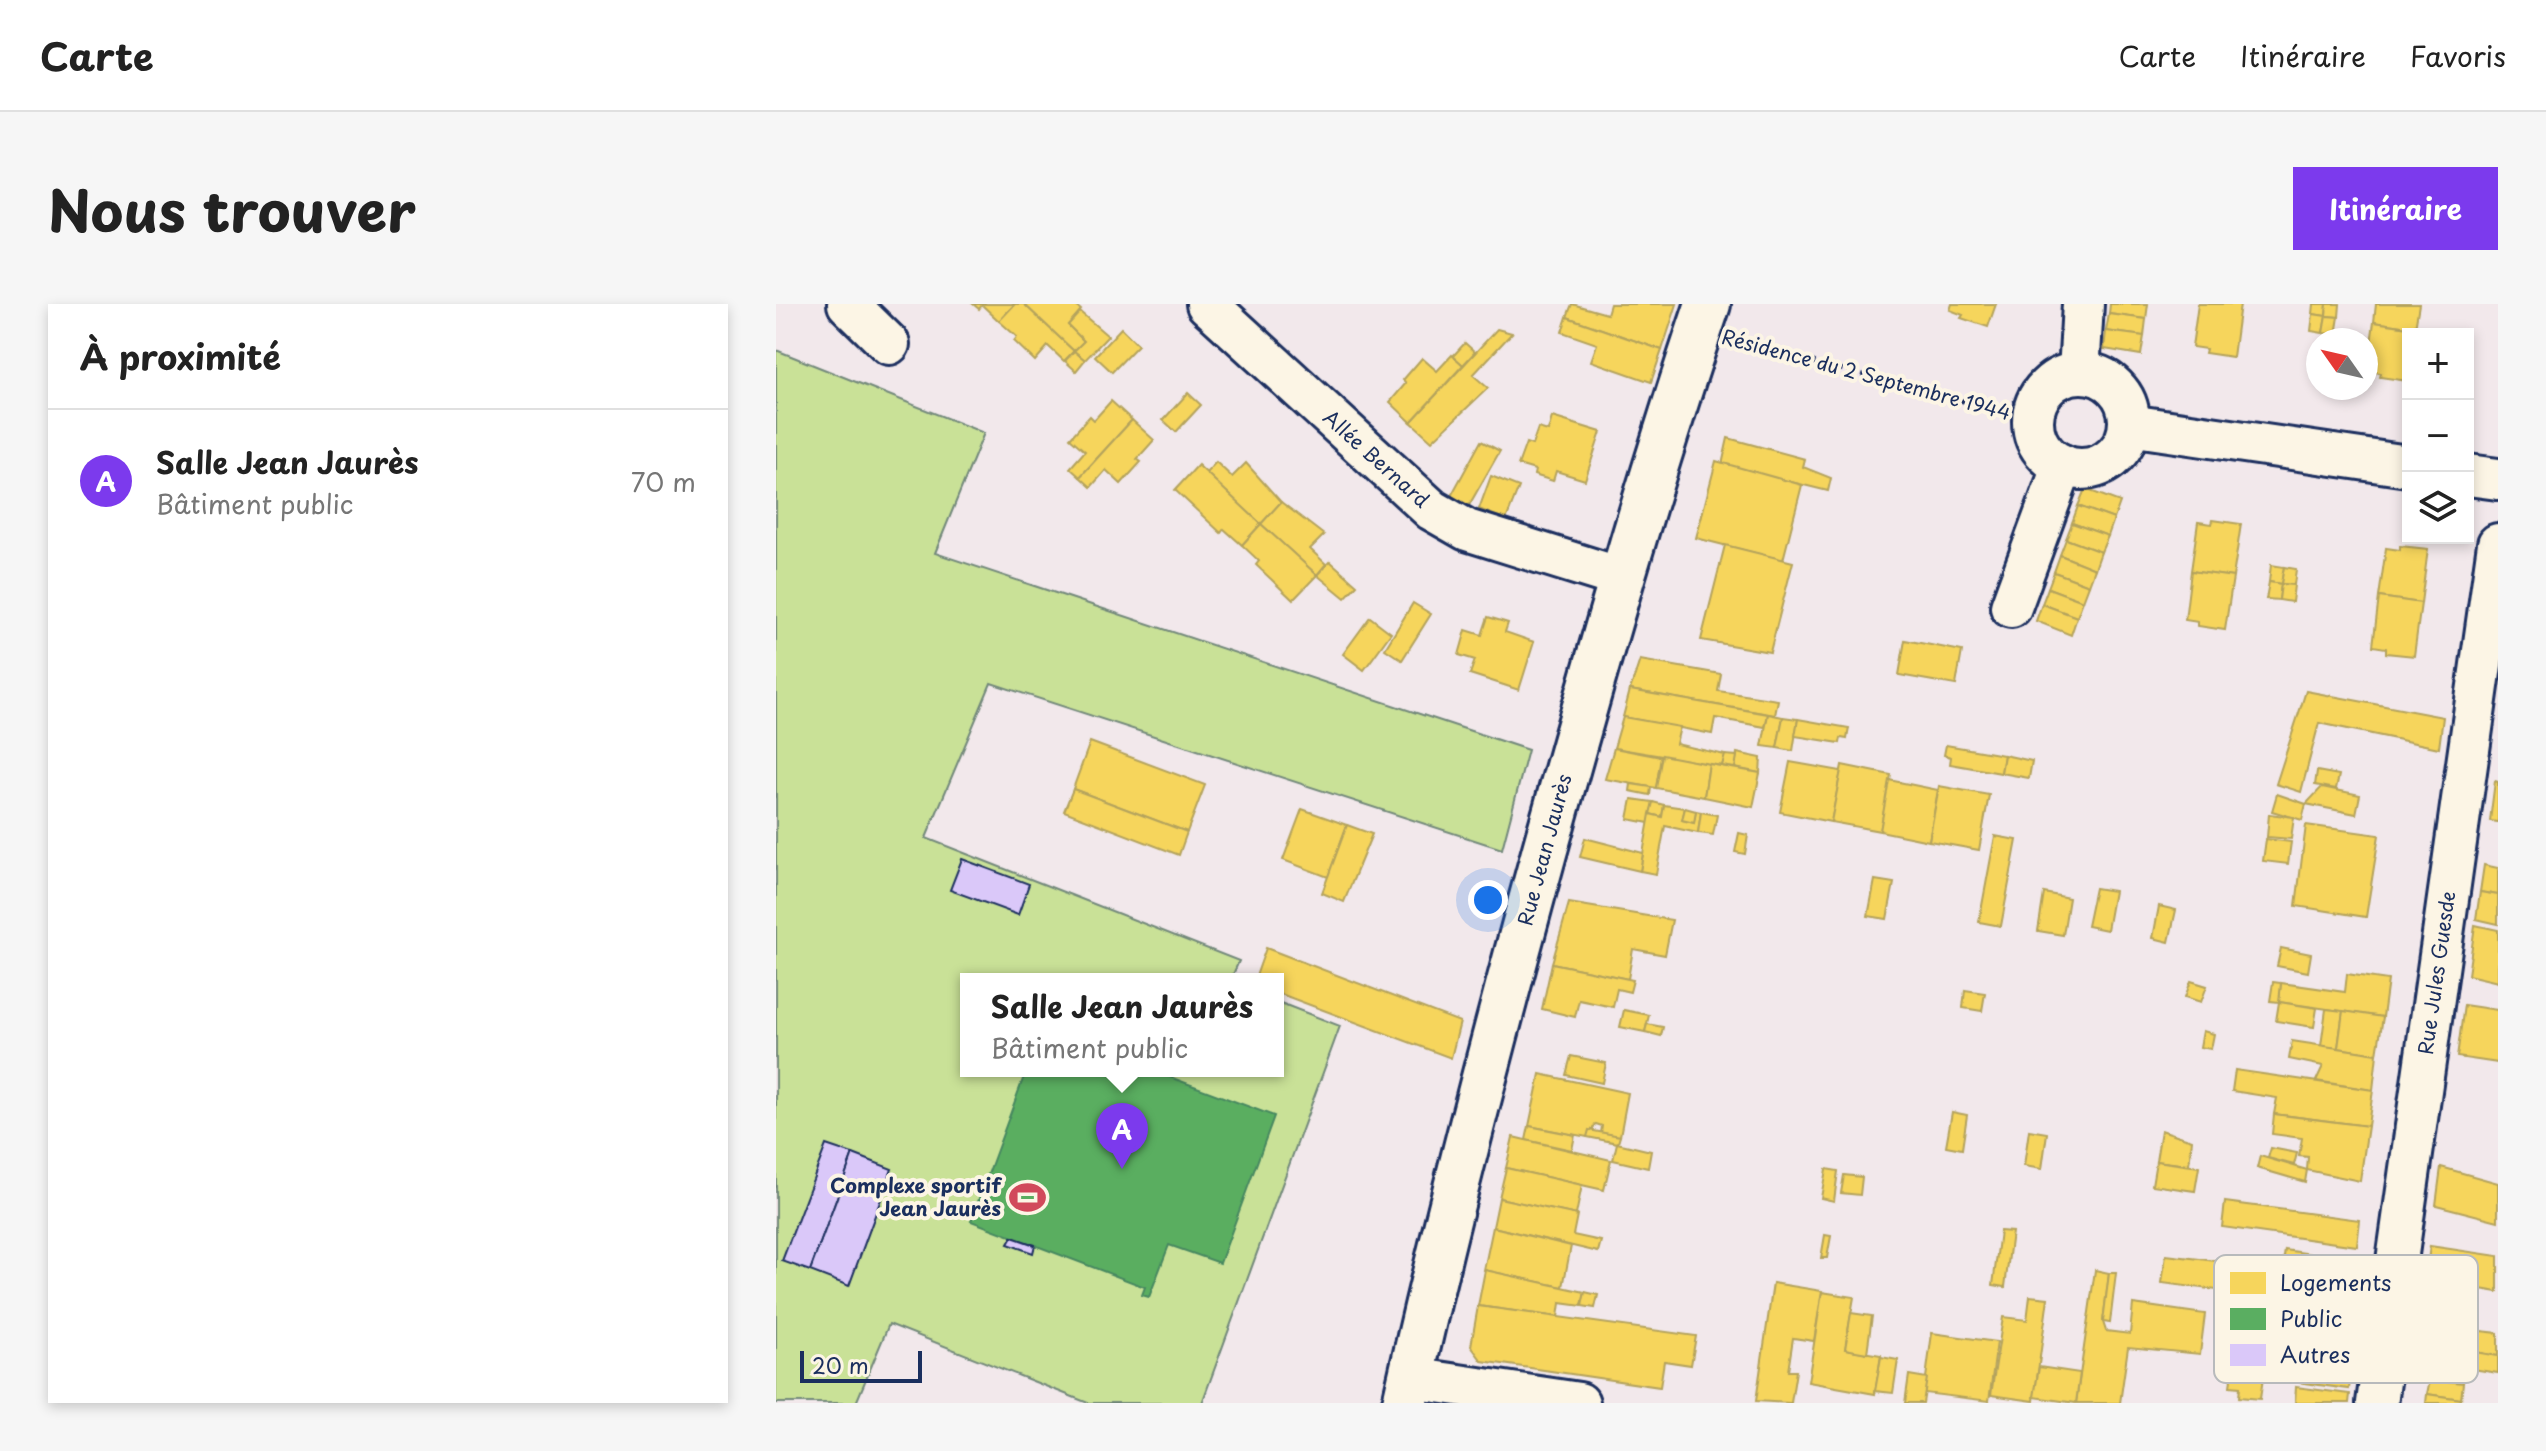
<!DOCTYPE html>
<html lang="fr">
<head>
<meta charset="utf-8">
<style>
  :root { --surface:#fff; --page:#f6f6f6; --text:#222; --muted:#767676; --line:#e0e0e0; --accent:#7c3aed }
  body { margin:0; font-family:"Playpen Sans",sans-serif; background:var(--page); color:var(--text) }
  .controls { position:absolute; right:24px; top:24px; display:grid; overflow:hidden; border-radius:0px; box-shadow:0 4px 12px #0003 }
  .controls button { width:72px; height:72px; display:grid; place-items:center; padding:0; border:0; border-bottom:2px solid var(--line); background:var(--surface); color:var(--text); font:40px sans-serif }
  .compass { position:absolute; left:1530px; top:24px; width:72px; height:72px; border-radius:50%; background:var(--surface); box-shadow:0 4px 12px #0003; rotate:304deg }
  .scale { position:absolute; left:24px; bottom:20px; width:122px; box-sizing:border-box; padding-left:8px; border:4px solid #1b2f5e; border-top:0; font-size:22px; line-height:28px; white-space:nowrap; color:#1b2f5e; -webkit-text-stroke:6px #fcf5e5; paint-order:stroke }
  .you { position:absolute; left:712px; top:596px; width:28px; height:28px; margin:-20px; border:6px solid #fff; border-radius:50%; background:#1a73e8; box-shadow:0 0 0 12px #1a73e833 }
  .badge { display:grid; place-items:center; width:52px; height:52px; border-radius:50%; background:var(--accent); color:#fff; font-size:26px; font-weight:700 }
  .pin { position:absolute; translate:-50% -66px; filter:drop-shadow(0 2px 4px #0008) }
  .pin::after { content:''; position:absolute; top:42px; width:28px; height:24px; background:inherit; clip-path:polygon(0 0,100% 0,50% 100%) }
  .popup { position:absolute; left:184px; top:669px; width:324px; height:104px; box-sizing:border-box; display:grid; place-content:center; border-radius:0px; background:var(--surface); filter:drop-shadow(0 2px 6px #0005); font-size:26px; white-space:nowrap; color:var(--muted) }
  .popup b { font-size:30px; color:var(--text) }
  .popup::after { content:''; position:absolute; left:50%; top:100%; margin-left:-16px; border:16px solid transparent; border-top-color:var(--surface) }
  .list { margin:0; padding:0; list-style:none }
  h2 { display:flex; justify-content:space-between; align-items:center; height:104px; margin:0; padding:0 32px; font-size:34px }
  h2 small { font-size:26px; font-weight:400; color:var(--muted) }
  .list li { display:grid; grid-template-columns:52px 1fr auto; gap:24px; align-items:center; box-sizing:border-box; height:144px; padding:0 32px; border-top:2px solid var(--line) }
  .list b { display:block; font-size:30px; white-space:nowrap }
  .list p { margin:0; font-size:26px; white-space:nowrap; color:var(--muted) }
  .list em { font-size:26px; font-style:normal; color:var(--muted) }
  .icon { flex:none; width:44px; height:44px; fill:none; stroke:currentColor; stroke-width:2; stroke-linecap:round; stroke-linejoin:round }
  .map { position:relative; flex:none; width:1722px; height:1099px; overflow:hidden; border-radius:0px }
  header { display:flex; align-items:center; gap:48px; box-sizing:border-box; height:112px; padding:0 40px; background:var(--surface); border-bottom:2px solid var(--line) }
  header strong { font-size:38px }
  nav { display:flex; gap:44px; margin-inline-start:auto; font-size:28px }
  .intro { display:flex; align-items:center; justify-content:space-between; box-sizing:border-box; height:192px; padding:0 48px }
  h1 { margin:0; font-size:56px }
  .button { padding:20px 36px; border-radius:0px; background:var(--accent); color:#fff; font-size:28px; font-weight:700 }
  main { display:flex; gap:48px; padding:0 48px }
  aside { flex:1; background:var(--surface); border-radius:0px; box-shadow:0 4px 12px #0003 }
  .map>svg:first-child { display:block }
  .green { fill:#c9e197; stroke:#72887a; stroke-width:2 }
  .homes { fill:#f6d55c; stroke:#b4a35d; stroke-width:2 }
  .public { fill:#5aae61; stroke:#478860; stroke-width:2 }
  .building { fill:#dac8f9; stroke:#1b2f5e; stroke-width:2 }
  .lines { fill:none; stroke-linecap:round; stroke-linejoin:round }
  .minor-casing { stroke:#1b2f5e; stroke-width:46 }
  .tertiary-casing { stroke:#1b2f5e; stroke-width:50 }
  .path { stroke:#1b2f5e; stroke-width:5; stroke-dasharray:8 6; stroke-linecap:butt }
  .minor { stroke:#fcf5e5; stroke-width:40 }
  .tertiary { stroke:#fcf5e5; stroke-width:44 }
  .labels { text-anchor:middle; stroke-width:8; stroke-linejoin:round; paint-order:stroke }
  .street-label { font-size:20px; fill:#1b2f5e; stroke:#fcf5e5 }
  .poi-label { font-size:20px; font-weight:bold; fill:#1b2f5e; stroke:#fcf5e5; text-anchor:end }
  .key { fill:#fcf5e5; stroke:#b8babc; stroke-width:2 }
  .key-label { font-size:22px; fill:#1b2f5e }
</style>
</head>
<body>
<header>
<strong>Carte</strong>
<nav><a>Carte</a><a>Itinéraire</a><a>Favoris</a></nav>
</header>
<div class="intro"><h1>Nous trouver</h1><a class="button">Itinéraire</a></div>
<main>
<aside>
<h2>À proximité<small></small></h2>
<ul class="list">
<li><span class="badge">A</span><div><b>Salle Jean Jaurès</b><p>Bâtiment public</p></div><em>70 m</em></li>
</ul>
</aside>
<div class="map">
<svg width="1722" height="1099" viewBox="0 0 1722 1099">
  <rect width="100%" height="100%" fill="#f2e8eb"/>
  <filter id="ink" filterUnits="userSpaceOnUse"><feTurbulence type="fractalNoise" baseFrequency=".0125" numOctaves="2"/><feDisplacementMap in="SourceGraphic" scale="16" xChannelSelector="R" yChannelSelector="G"/><feConvolveMatrix kernelMatrix="1 2 1 2 8 2 1 2 1" color-interpolation-filters="sRGB"/></filter>
  <g filter="url(#ink)">
    <!-- green -->
    <path class="green" d="M0,46l208,83 -49,120 593,197 -26,99 -511,-166 -65,155 313,123 -8,18h-265v92h312v-69l62,24 -138,377h-114l-199,-79 -33,79h-80z"/>
    <!-- homes -->
    <g class="homes">
      <path d="M197,0h42l-16,17 -17,-16 -3,4z"/>
      <path d="M239,0h9l50,47 -10,10 -16,-15 -13,15 -21,-20 3,-4 -18,-16z"/>
      <path d="M248,0h50l7,6 -13,15 16,16 -10,10z"/>
      <path d="M796,0l35,10 3,-10h67l-15,46 -95,-33z"/>
      <path d="M1176,0h44l-8,23 -27,-9 2,-3 -13,-5z"/>
      <path d="M1334,0h38l-2,15 -37,-5z"/>
      <path d="M1422,0h42l-7,53 -28,-4 1,-4 -14,-2z"/>
      <path d="M1538,0h13l-1,12 -13,-2z"/>
      <path d="M1551,0h13l-1,13 -13,-1z"/>
      <path d="M1600,0h43l-4,24 -41,-6z"/>
      <path d="M304,8l28,24 -23,24 -11,-9 10,-10 -16,-16z"/>
      <path d="M1333,10l37,5 -2,17 -38,-5z"/>
      <path d="M1537,10l13,2 -3,17 -12,-2z"/>
      <path d="M1550,12l13,1 -3,18 -13,-2z"/>
      <path d="M791,13l95,33 -11,32 -60,-21 6,-17 -35,-12z"/>
      <path d="M1598,18l41,6 -1,6h-6v47l-28,-4 1,-4 -14,-2z"/>
      <path d="M345,24l17,17 -26,27 -17,-16z"/>
      <path d="M721,25l15,4 -39,42 15,13 -56,53 -21,-19z"/>
      <path d="M1330,27l38,5 -3,19 -37,-6z"/>
      <path d="M689,39l10,9 -12,13 -10,-9z"/>
      <path d="M298,47l11,9 -9,11 -11,-10z"/>
      <path d="M676,51l11,10 -52,57 -21,-20 16,-19 -3,-3 19,-22 15,13z"/>
      <path d="M412,89l13,12 -25,27 -13,-12z"/>
      <path d="M335,97l21,19 -52,57 -10,-9 15,-17 -15,-13 20,-22 4,4z"/>
      <path d="M776,113l49,15 -16,48 -29,-9 -3,10 -19,-6 1,-5 -17,-5 8,-22 6,2 6,-17 10,3z"/>
      <path d="M356,116l22,20 -17,19 4,3 -20,22 -15,-14 -15,17 -11,-10z"/>
      <path d="M952,134l77,21 -2,8 28,11 -3,13 -106,-26z"/>
      <path d="M705,137l19,10 -32,56 -17,-10v-1z"/>
      <path d="M940,157l86,24 -19,75 -87,-22z"/>
      <path d="M440,158l16,15 14,-14 35,39 -20,22 -55,-51z"/>
      <path d="M422,161l63,59 -19,21 -18,-16 -3,4 -46,-43z"/>
      <path d="M715,172l28,11 -13,33 -27,-11z"/>
      <path d="M1309,185l35,13 -6,17 -36,-13z"/>
      <path d="M505,198l43,33 -14,14 16,15 -9,11 -56,-51z"/>
      <path d="M1302,202l36,13 -6,17 -36,-13z"/>
      <path d="M1437,216l28,4 -8,53 -42,-6 7,-49 14,2z"/>
      <path d="M1296,219l36,13 -7,16 -35,-13z"/>
      <path d="M485,220l56,51 -24,25 -37,-35 3,-4 -17,-16z"/>
      <path d="M1290,235l35,13 -6,17 -35,-14z"/>
      <path d="M949,241l68,17 -23,90 -69,-12z"/>
      <path d="M1624,242l28,3 -7,54 -42,-6 7,-49 14,2z"/>
      <path d="M1284,251l35,14 -6,16 -35,-13z"/>
      <path d="M554,257l27,24 -12,13 -28,-23z"/>
      <path d="M1495,261l13,2 -3,17 -12,-2z"/>
      <path d="M1508,263l12,2 -2,16 -13,-1z"/>
      <path d="M1415,267l42,6 -8,53 -27,-4v-4l-13,-2z"/>
      <path d="M1278,268l35,13 -6,16 -35,-13z"/>
      <path d="M1493,278l12,2 -2,16 -13,-1z"/>
      <path d="M1505,280l13,1 -2,17 -13,-2z"/>
      <path d="M1272,284l35,13 -6,16 -35,-13z"/>
      <path d="M1603,293l42,6 -7,53 -28,-3v-5l-13,-2z"/>
      <path d="M637,299l18,11 -29,46 -17,-11z"/>
      <path d="M1266,300l35,13 -6,18 -35,-14z"/>
      <path d="M594,313l21,16 -27,37 -21,-16z"/>
      <path d="M712,313l20,6 -3,9 29,10 -15,48 -49,-16 5,-14 -16,-5 7,-25 16,5z"/>
      <path d="M1129,336l57,11 -6,34 -57,-10z"/>
      <path d="M864,356l81,14 -3,17 60,9 -3,15 -145,-25z"/>
      <path d="M854,386l138,24 -3,13 -50,-9 -3,16 -89,-17z"/>
      <path d="M1530,387l137,26 -4,31 -120,-25 -18,69 -25,-8z"/>
      <path d="M992,410l15,3 -6,31 -15,-2z"/>
      <path d="M847,413l57,10 -4,17 49,11 -3,11 -108,-18z"/>
      <path d="M1007,413l15,2 -5,32 -16,-3z"/>
      <path d="M1022,415l51,9 -2,11 -6,-1 -1,5 -45,-7z"/>
      <path d="M314,438l115,43 -18,47 -114,-43z"/>
      <path d="M1170,441l58,10 -3,18 -51,-9 1,-7 -7,-2z"/>
      <path d="M838,444l47,9 -5,31 -51,-9z"/>
      <path d="M961,449l24,5 -1,15 -25,-5z"/>
      <path d="M886,451l47,9 -5,33 -48,-9z"/>
      <path d="M949,451l12,1 -2,12 -13,-2z"/>
      <path d="M1228,451l28,6 -3,17 -28,-5z"/>
      <path d="M1014,458l51,9 -10,51 -51,-10z"/>
      <path d="M933,460l51,9 -7,34 -49,-10z"/>
      <path d="M1066,461l49,10 -11,56 -49,-9z"/>
      <path d="M1541,467l22,4 -3,14 -21,-4z"/>
      <path d="M1113,476l49,10 -9,51 -49,-10z"/>
      <path d="M1719,477l3,1v40l-8,-1z"/>
      <path d="M855,480l20,3 -1,8 -20,-4z"/>
      <path d="M1163,482l50,9 -10,55 -50,-9z"/>
      <path d="M1546,483l38,8 -4,19 -50,-10z"/>
      <path d="M297,485l114,43 -8,23 -115,-44z"/>
      <path d="M1501,490l29,10 -4,16 -30,-9z"/>
      <path d="M856,495l21,3 -4,21 -21,-4z"/>
      <path d="M877,498l11,3 -2,12 -12,-3z"/>
      <path d="M888,501l21,3 -3,12 12,3 2,-12 5,1 -3,21 -33,-7 -9,48 -16,-3 10,-57 12,3z"/>
      <path d="M909,504l11,3 -2,12 -12,-3z"/>
      <path d="M526,505l45,16 -19,52 -45,-17z"/>
      <path d="M925,508l16,3 -4,20 -15,-2z"/>
      <path d="M1493,510l25,3 -3,22 -24,-2z"/>
      <path d="M571,521l25,9 -28,68 -22,-9z"/>
      <path d="M1530,521l73,10 -13,82 -70,-11z"/>
      <path d="M963,529l9,2 -3,19 -10,-2z"/>
      <path d="M1219,532l22,4 -16,86 -22,-4z"/>
      <path d="M809,534l58,15 -3,18 -60,-14z"/>
      <path d="M1490,535l25,3 -3,22 -25,-3z"/>
      <path d="M1708,561l14,3v27l-18,-3z"/>
      <path d="M1099,576l19,3 -7,36 -19,-3z"/>
      <path d="M1319,584l19,3 -7,39 -20,-4z"/>
      <path d="M1704,588l18,3v29l-22,-5z"/>
      <path d="M1268,589l25,5 -6,37 -25,-4z"/>
      <path d="M793,599l103,17 -7,35 -32,-6 -5,30 -76,-16z"/>
      <path d="M1383,602l17,4 -7,32 -16,-4z"/>
      <path d="M1699,621l23,5v52l-30,-7z"/>
      <path d="M490,644l194,74 -9,36 -173,-65v-14h-23z"/>
      <path d="M1505,644l30,6 -3,18 -31,-6z"/>
      <path d="M776,659l81,17 -3,12 -13,-3 -4,18 -34,-7 -4,17 -33,-8z"/>
      <path d="M1571,670l41,6 -5,37 -104,-15 2,-19 64,9z"/>
      <path d="M1415,677l16,5 -6,16 -16,-5z"/>
      <path d="M1497,678l8,1 -2,19 -9,-1z"/>
      <path d="M1189,686l20,3 -3,18 -19,-3z"/>
      <path d="M1503,698l38,6 -3,19 -38,-6z"/>
      <path d="M1688,701l34,5v53l-41,-6z"/>
      <path d="M1550,705l17,2 -5,37 -17,-2z"/>
      <path d="M848,706l25,5 -4,17 -25,-5z"/>
      <path d="M1567,707l40,6 -6,37 -39,-6z"/>
      <path d="M871,720l16,3 -2,9 -16,-4z"/>
      <path d="M1427,727l11,3 -3,15 -11,-2z"/>
      <path d="M1516,737l85,13 -4,36 -57,-9 7,-15 -34,-7z"/>
      <path d="M795,752l35,7 -4,20 -36,-8z"/>
      <path d="M1459,766l138,20 -5,36 -94,-12 3,-16 -45,-7z"/>
      <path d="M764,770l88,19 -8,43 -19,-3 1,-7 -6,-2 -9,13 -58,-11z"/>
      <path d="M1176,808l15,3 -5,34 -16,-3z"/>
      <path d="M1498,810l94,12 -8,55 -53,-11 1,-13 -9,-1 3,-18 -30,-4z"/>
      <path d="M753,822l46,9 -3,15 -46,-10z"/>
      <path d="M813,826l31,6 -2,7 -31,-6z"/>
      <path d="M1253,826l18,3 -5,36 -18,-3z"/>
      <path d="M1385,826l31,10 -3,25 -33,-4z"/>
      <path d="M737,833l98,23 -7,30 -98,-22z"/>
      <path d="M841,839l34,8 -3,17 -35,-8z"/>
      <path d="M1495,844l26,5 -3,12 -26,-7z"/>
      <path d="M1484,852l47,14 -2,12 -48,-14z"/>
      <path d="M1380,857l43,6 -4,24 -43,-6z"/>
      <path d="M1665,863l57,16v38l-62,-16z"/>
      <path d="M730,864l76,17 -6,30 -77,-17z"/>
      <path d="M1050,865l12,2 -4,30 -13,-3z"/>
      <path d="M1068,871l18,2 -2,18 -19,-2z"/>
      <path d="M723,894l78,17 -4,20 28,6 -3,11 -105,-25z"/>
      <path d="M1449,898l135,18 -3,26 -135,-19z"/>
      <path d="M717,923l78,19 -8,41 -79,-17z"/>
      <path d="M1224,927l12,1 -7,55 -12,-2z"/>
      <path d="M1049,931l6,1 -4,22h-6z"/>
      <path d="M1654,942l68,10v36l-18,-3 1,-5 -55,-9z"/>
      <path d="M1509,946l74,11 -4,25 -74,-10z"/>
      <path d="M1390,951l92,11 -3,29 -93,-12z"/>
      <path d="M709,966l100,22 -3,14 -22,-3 -2,14 -80,-11z"/>
      <path d="M1319,966l14,3 -6,49 3,9 24,3 3,-30 72,10 -5,40 -72,-7 -8,56h-44z"/>
      <path d="M1333,969h7l-6,50 -7,-1z"/>
      <path d="M997,979l49,8 -8,50 -21,-3 -5,33h8l-5,32 -35,-2z"/>
      <path d="M809,988l13,3 -3,13 -13,-2z"/>
      <path d="M1046,988l32,5 -9,52 36,6 -6,39 -67,-12z"/>
      <path d="M1647,990l36,4 -3,19 -36,-5z"/>
      <path d="M1254,992l18,2 -14,103 -43,-6 12,-78 24,3z"/>
      <path d="M1527,996l50,7 -4,26 -49,-7z"/>
      <path d="M702,1002l218,30 -5,29 -27,-4 -4,26 -178,-26 -11,-15z"/>
      <path d="M1075,1009l21,3 -5,37 -22,-4z"/>
      <path d="M1643,1018l44,7 -2,21 -45,-7z"/>
      <path d="M1687,1025l35,4v23l-37,-6z"/>
      <path d="M1156,1029l65,9 -8,59 -65,-8z"/>
      <path d="M1498,1030l55,7 -1,8 26,4 -5,36 -81,-11z"/>
      <path d="M1658,1042l34,5 -2,16 -34,-5z"/>
      <path d="M1699,1048l23,4v17l-26,-4z"/>
      <path d="M1105,1053l17,3 -5,33 -18,-2z"/>
      <path d="M1656,1058l34,5 -3,16 -33,-4z"/>
      <path d="M1263,1063l41,6 -4,30 -42,-6z"/>
      <path d="M1456,1069l31,5 -3,21 -21,-2 1,-10 -10,-1z"/>
      <path d="M1133,1071l18,3 -4,25h-18z"/>
      <path d="M1654,1075l33,4 -2,16 -34,-5z"/>
      <path d="M1520,1083l54,7 -1,9h-54z"/>
      <path d="M1651,1090l34,5 -1,4h-34z"/>
    </g>
    <!-- public -->
    <path class="public" d="M250,767h128l120,45 -54,147 -51,-18 -20,52 -7,-2 3,-8 -174,-66z"/>
    <!-- building -->
    <g class="building">
      <path d="M186,555l67,25 -11,31 -68,-25z"/>
      <path d="M50,841l27,9 -43,117 -28,-10z"/>
      <path d="M77,850l39,15 -43,117 -39,-15z"/>
      <path d="M236,933l23,8 -2,8 -25,-9z"/>
    </g>
    <g class="lines">
      <defs>
        <g id="minor">
          <path d="M72,0l41,40"/>
          <path d="M431,0l225,206 35,20 154,48"/>
          <path d="M1303,69l4,-69"/>
          <circle cx="1305" cy="117" r="48"/>
          <path d="M1353,121l279,41"/>
          <path d="M1692,171l30,4"/>
          <path d="M1235,303l52,-142"/>
          <path d="M635,1074l168,25"/>
          <path d="M1601,1099l121,-859"/>
        </g>
        <path id="tertiary" d="M629,1099c41,-185 89,-367 139,-550 51,-184 103,-368 164,-549"/>
      </defs>
      <!-- minor casing -->
      <use href="#minor" class="minor-casing"/>
      <!-- tertiary casing -->
      <use href="#tertiary" class="tertiary-casing"/>
      <!-- path -->
      <path class="path" d="M964,39l293,76"/>
      <!-- minor -->
      <use href="#minor" class="minor"/>
      <!-- tertiary -->
      <use href="#tertiary" class="tertiary"/>
    </g>
  </g>
  <!-- icons -->
  <defs>
    <symbol id="stadium-bare" viewBox="-9 -9 18 18"><path d="M0-5a6.5 5 0 1 0 0 10a6.5 5 0 1 0 0-10ZM-3.5-1.8h7v3.6h-7Z" fill="#d1495b" stroke="#fcf5e5" stroke-width="2.5" paint-order="stroke"/></symbol>
  </defs>
  <g fill-rule="evenodd">
    <use href="#stadium-bare" x="226" y="868" width="51" height="51"/>
  </g>
  <g class="labels">
    <!-- street labels -->
    <g class="street-label">
      <text transform="translate(1090 71) rotate(15)" y="7">Résidence du 2 Septembre 1944</text>
      <text transform="translate(600 155) rotate(42)" y="7">Allée Bernard</text>
      <text transform="translate(769 546) rotate(-75)" y="7">Rue Jean Jaurès</text>
      <text transform="translate(1661 669) rotate(-82)" y="7">Rue Jules Guesde</text>
    </g>
    <!-- poi labels -->
    <g class="poi-label">
      <text x="225" y="889">Complexe sportif<tspan x="225" dy="23">Jean Jaurès</tspan></text>
    </g>
  </g>
  <!-- legend -->
  <rect x="1438" y="951" width="264" height="128" rx="12" class="key"/>
  <rect x="1454" y="968" width="36" height="22" fill="#f6d55c"/>
  <rect x="1454" y="1004" width="36" height="22" fill="#5aae61"/>
  <rect x="1454" y="1040" width="36" height="22" fill="#dac8f9"/>
  <g class="key-label">
    <text x="1504" y="987">Logements</text>
    <text x="1504" y="1023">Public</text>
    <text x="1504" y="1059">Autres</text>
  </g>
</svg>
<div class="controls">
<button>+</button>
<button>−</button>
<button><svg class="icon" aria-label="layers" viewBox="0 0 24 24"><path d="M12 4l9 5-9 5-9-5zM3 14l9 5 9-5"/></svg></button>
</div>
<svg class="compass" viewBox="-18 -18 36 36"><path d="M0-13l5 13h-10z" fill="#e53935"/><path d="M0 13l5-13h-10z" fill="#767676"/></svg>
<div class="scale">20 m</div>
<div class="you"></div>
<div class="pin badge" style="left:346px;top:865px">A</div>
<div class="popup"><b>Salle Jean Jaurès</b>Bâtiment public</div>
</div>
</main>
</body>
</html>
